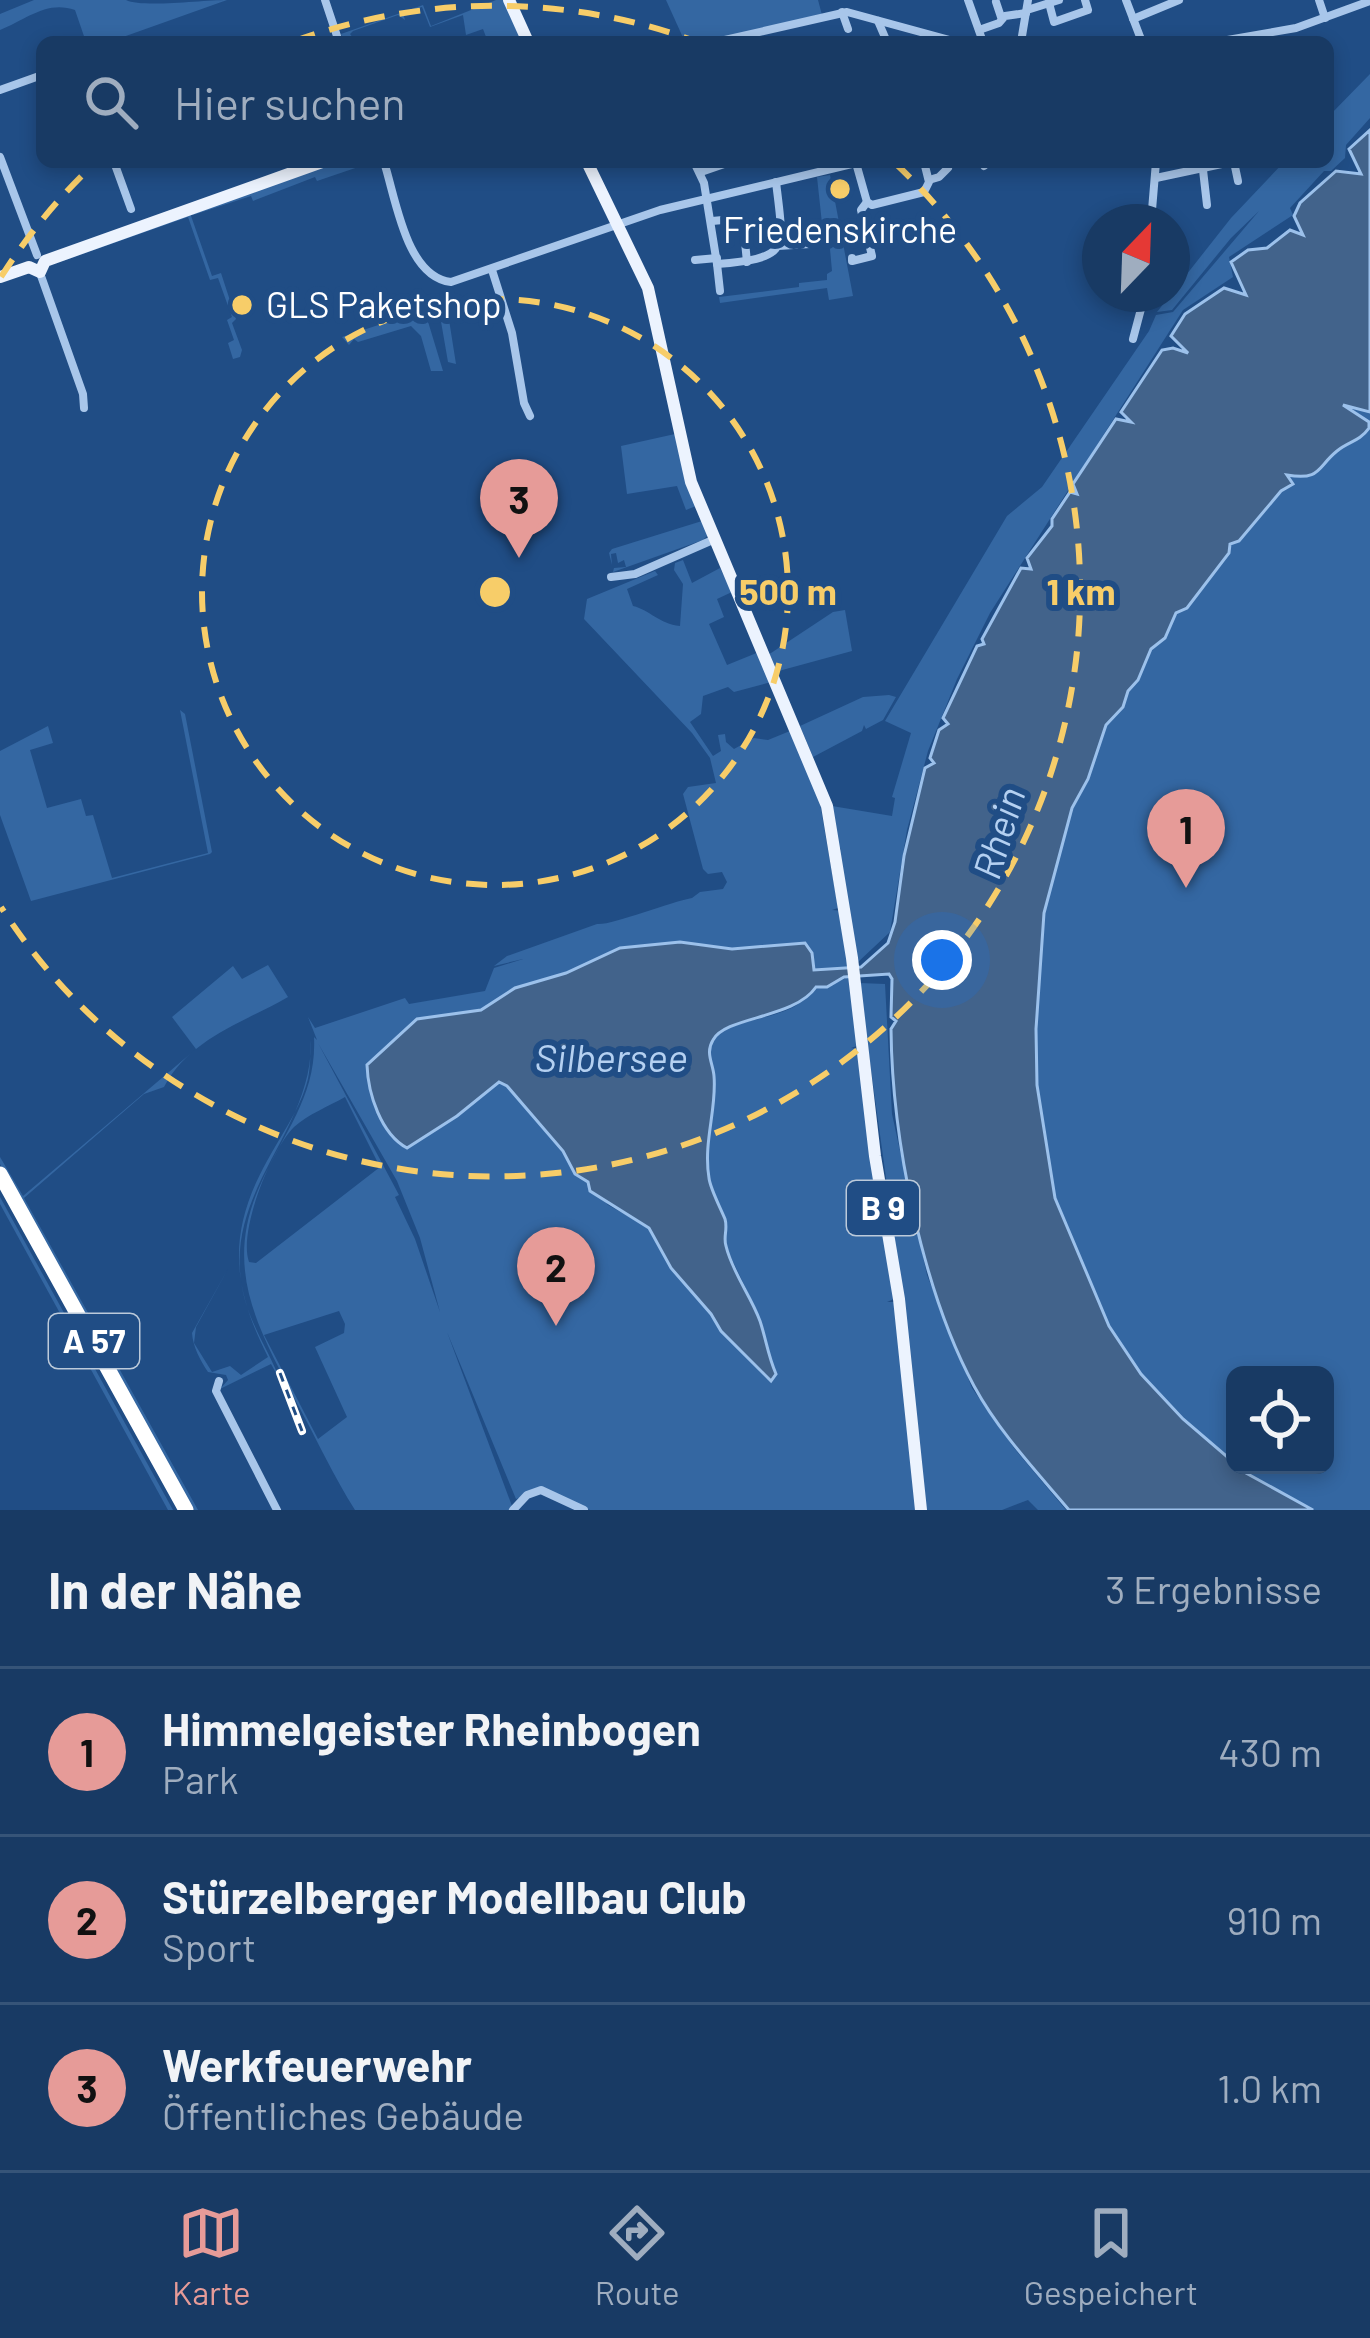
<!DOCTYPE html>
<html lang="de">
<head>
<meta charset="utf-8">
<style>
  :root { --surface:#183a64; --page:#25456d; --text:#f1f3f6; --muted:#9fadbf; --line:#365478; --accent:#e69b98 }
  body { margin:0; font-family:Barlow,sans-serif; background:var(--page); color:var(--text) }
  .controls { position:absolute; right:36px; bottom:36px; display:grid; overflow:hidden; border-radius:18px; box-shadow:0 6px 18px #0003 }
  .controls button { width:108px; height:108px; display:grid; place-items:center; padding:0; border:0; border-bottom:3px solid var(--line); background:var(--surface); color:var(--text); font:60px sans-serif }
  .compass { position:absolute; left:1082px; top:204px; width:108px; height:108px; border-radius:50%; background:var(--surface); box-shadow:0 6px 18px #0003; rotate:23deg }
  .you { position:absolute; left:942px; top:960px; width:42px; height:42px; margin:-30px; border:9px solid #fff; border-radius:50%; background:#1a73e8; box-shadow:0 0 0 18px #1a73e833 }
  .badge { display:grid; place-items:center; width:78px; height:78px; border-radius:50%; background:var(--accent); color:#111; font-size:39px; font-weight:700 }
  .pin { position:absolute; translate:-50% -99px; filter:drop-shadow(0 3px 6px #0008) }
  .pin::after { content:''; position:absolute; top:63px; width:42px; height:36px; background:inherit; clip-path:polygon(0 0,100% 0,50% 100%) }
  .list { margin:0; padding:0; list-style:none }
  h2 { display:flex; justify-content:space-between; align-items:center; height:156px; margin:0; padding:0 48px; font-size:51px }
  h2 small { font-size:39px; font-weight:400; color:var(--muted) }
  .list li { display:grid; grid-template-columns:78px 1fr auto; gap:36px; align-items:center; box-sizing:border-box; height:168px; padding:0 48px; border-top:3px solid var(--line) }
  .list b { display:block; font-size:45px; white-space:nowrap }
  .list p { margin:0; font-size:39px; white-space:nowrap; color:var(--muted) }
  .list em { font-size:39px; font-style:normal; color:var(--muted) }
  .icon { flex:none; width:66px; height:66px; fill:none; stroke:currentColor; stroke-width:2; stroke-linecap:round; stroke-linejoin:round }
  .map { position:relative; flex:none; width:1370px; height:1510px; overflow:hidden }
  .search { position:absolute; background:var(--surface); box-shadow:0 6px 18px #0003; left:36px; right:36px; top:36px; height:132px; display:flex; align-items:center; gap:30px; box-sizing:border-box; padding:0 42px; border-radius:18px; color:var(--muted); font-size:45px }
  .sheet { height:660px; background:var(--surface) }
  nav { display:flex; justify-content:space-around; align-items:center; box-sizing:border-box; height:168px; border-top:3px solid var(--line); background:var(--surface); font-size:33px; color:var(--muted) }
  nav a { display:grid; justify-items:center; gap:6px }
  nav .on { color:var(--accent) }
  .map>svg:first-child { display:block }
  .green { fill:#3467a2; fill-rule:evenodd }
  .water { fill:#42638b; stroke:#9cc1eb; stroke-width:3 }
  .lines { fill:none; stroke-linecap:round; stroke-linejoin:round }
  .minor { stroke:#a8c6ea; stroke-width:8 }
  .major { stroke:#ecf3fe; stroke-width:12 }
  .highway { stroke:#fff; stroke-width:15 }
  .rail-casing { stroke:#fff; stroke-width:8 }
  .rail { stroke:#204d85; stroke-width:3; stroke-dasharray:9; stroke-linecap:butt }
  .ring { fill:none; stroke:#f7cd69; stroke-width:6; stroke-dasharray:21 15 }
  .poi-dot { fill:#f7cd69; stroke:#204d85; stroke-width:4.5 }
  .labels { text-anchor:middle; stroke-width:12; stroke-linejoin:round; paint-order:stroke }
  .shield { fill:#204d85; stroke:#bccada; stroke-width:3 }
  .shield-label { font-size:33px; font-weight:bold; fill:#fff }
  .poi-label { font-size:36px; fill:#fff; stroke:#204d85 }
  .water-label { font-size:39px; font-style:italic; fill:#b4d0f1; stroke:#204d85 }
  .centre { fill:#f7cd69; stroke:#204d85; stroke-width:6 }
  .ring-label { font-size:36px; text-anchor:middle; font-weight:bold; fill:#f7cd69; stroke:#204d85; stroke-width:12; stroke-linejoin:round; paint-order:stroke }
</style>
</head>
<body>
<div class="map">
<svg width="1370" height="1510" viewBox="0 0 1370 1510">
  <rect width="100%" height="100%" fill="#204d85"/>
  <!-- green -->
  <g class="green">
    <path d="M34,0h92c16,8 77,0 101,0l-118,42h-23l-11,-32c-28,-10 -48,9 -75,20v-16z"/>
    <path d="M496,0h7l19,42h-34l-5,-13 -17,6 -3,-20 -33,12 -8,-20 -19,6 2,7 -7,-5 -45,16 -3,3 6,8h-12l-3,-8 82,-29 8,21z"/>
    <path d="M666,0h152l4,15 -111,27h-26z"/>
    <path d="M1370,74v44l-24,27 -1,13 -14,13h-7l-34,37 3,7 -64,42 4,20 -50,33 -193,303 -33,66 -29,72 -21,79 -17,102 -33,31 -19,-111 3,-3 -4,-2 -19,-75 14,34 60,10 3,-18 -3,-1 19,-64 -26,-12 122,-205 35,-29 107,-156 7,-16 17,-3 86,-101 -28,27 -59,72 -15,2 74,-94 53,-56h44v-45z"/>
    <path d="M330,162h43l-56,19 -2,-4 -62,24 -2,-5 -58,19 -3,-2 22,63 9,-3 15,46 -4,4 10,27 -2,7 -7,2 -5,-16 6,-3 -7,-20 5,-3 -14,-39 -8,2 -22,-63 -128,45 43,-19z"/>
    <path d="M830,175l23,121 -24,4 -2,-12 -107,15 -1,-6 80,-10v-4l28,-3v-6l5,-3 -2,-22 -6,-7 -7,-65z"/>
    <path d="M1370,284v1226h-174l-214,-421 164,-534zM1235,1375h90v90h-90z"/>
    <path d="M444,288l12,76 -8,-2 -9,-52 -13,5 17,56h-12l-10,-35 -10,-10 -53,16 -4,-3 -5,6 -7,-8 97,-32z"/>
    <path d="M675,434l21,72 -10,4 -9,-24 -50,8 -6,-48z"/>
    <path d="M702,521l6,14 -5,5 -90,32 1,-4 12,-1 -2,-7 -6,3 -2,-10 -5,1 1,11 -3,-12 3,-4z"/>
    <path d="M683,560l9,23 28,-15 12,24 -15,7 7,18 -15,7 18,41 32,-13 12,30 -37,10 -6,-5 -25,9 -2,18 -11,8 23,34 8,-5 -3,-16 7,-1 1,8 8,7 20,-11 14,2 22,-9 29,66 19,111 -6,2 11,1 6,57 -36,2 -8,-27 -73,6 -52,-7 -37,3 -39,10 -38,18 -51,15 -34,22 -65,9 -49,46c1,28 14,69 40,83l50,-32 43,-34 7,4 56,65 12,23 13,8 20,23 41,23 22,40 40,46 10,17 46,48 9,-5 -25,-75 -26,-54c1,-23 -8,-41 -16,-62 -9,-26 4,-74 5,-102 0,-10 -5,-17 -5,-27 0,-10 5,-19 14,-23 28,-15 73,-13 90,-42l14,-2 23,-11 7,70 -6,2 8,1 35,250 -7,3h7l24,208h-328l-42,-20 -32,9 -69,-167 65,174 -3,4h-154c-21,-33 -38,-70 -57,-105 -40,-77 -77,-138 -36,-224 23,-50 55,-87 52,-144l3,3 -9,-23 7,11 90,-30 4,6 76,-13 9,-23 29,-9 -29,7 13,-10 90,-32c13,2 73,-22 95,-26l8,-6 23,-3 4,-7 -5,-10 -14,2 -5,-5 -20,-75 5,-7 28,-4 -6,-25 -18,-25 -108,-114 3,-20 68,-28 3,4 -31,14 6,17c17,4 26,18 47,20l3,-42 -9,-14 1,-7zM318,1043l79,138 23,57 20,74 -25,-73 -20,-42 4,-2zM345,1097l35,70 -124,96 -7,-1c-11,-31 22,-112 45,-135 13,-12 35,-21 51,-30zM339,1311l6,13 -1,9 -29,14 32,70 -29,22 -54,-104z"/>
    <path d="M845,610l7,41 -77,21 -7,-17 65,-43z"/>
    <path d="M889,695l7,2 -13,23 -17,9 -2,-4 -2,6 -49,26 -13,-31 63,-29z"/>
    <path d="M180,710l5,4 27,138 -2,2 -179,47 -31,-86v-64l48,-25 5,17 -23,7 17,58 34,-9 5,17 7,-1 19,63 96,-25z"/>
    <path d="M268,965l20,32c-45,26 -98,41 -124,90l-20,7 -120,104 174,312h-5l-193,-346v-7l23,39 173,-147 -24,-32 61,-51 9,13z"/>
    <path d="M859,983l26,1 7,130 35,161 45,113 42,60 52,62h-28l-10,-10 -26,10h-78l-15,-166z"/>
    <path d="M311,1040c2,92 -87,149 -69,247 6,35 27,63 39,95l-10,-18 -51,25 8,-9 -2,-5 -18,-3c-8,-12 -15,-25 -16,-39l36,-64 -32,58 -2,16 18,29 18,-6 11,9 27,-18c-36,-71 -41,-124 -1,-196 13,-24 31,-49 39,-75 5,-15 4,-32 5,-46z"/>
    <path d="M0,1197l173,313h-5l-168,-306z"/>
  </g>
  <!-- water -->
  <path class="water" d="M1370,130v282l-27,-7 26,17v6c-10,14 -20,13 -32,23 -20,16 -16,30 -50,24l6,9 -12,7 -42,50 -9,3 -1,9 -42,55 -11,5 -11,25 -14,11 -13,31 -10,11 -5,16 -17,18 -18,54 -16,29 -28,105 -8,116 1,56 18,113 54,128 32,48 42,45 63,54 67,37h-244c-33,-39 -70,-78 -95,-124 -52,-97 -82,-247 -83,-357l5,-8 -5,-4 1,-38 -3,-5 -45,3 -17,10h-11c-22,32 -90,29 -103,53 -8,13 0,23 1,36 3,33 -11,66 -5,102 1,10 11,29 16,41 3,10 -2,18 1,27 6,26 25,50 34,75 6,18 8,35 16,53l-5,7 -50,-50 -10,-17 -40,-46 -22,-40 -59,-37 -2,-9 -13,-8 -12,-23 -56,-65 -8,-4 -42,34 -50,32c-26,-14 -39,-54 -40,-83l50,-46 64,-9 34,-22 51,-15 54,-25 60,-6 52,7 73,-6 7,10 2,17 47,-3 27,-24 7,-21 9,-66 21,-88 9,-5 -4,-5 9,-28 9,-6 -5,-6 34,-72 7,-2 -2,-5 39,-71 10,1 -4,-11 25,-32v-7l18,-27 7,2 -4,-10 43,-65 15,3 -10,-10 41,-62 11,-2 15,5 -17,-17 14,-22 39,-26 22,7 -15,-33 17,-12 19,-2 23,-18 13,5 -9,-19 6,-13 36,-32 25,3 -12,-25z"/>
  <g class="lines">
    <!-- minor -->
    <g class="minor">
      <path d="M325,0l14,42"/>
      <path d="M968,0l15,42"/>
      <path d="M1126,0l16,42"/>
      <path d="M1319,0l6,18"/>
      <path d="M996,2l5,15"/>
      <path d="M1049,3l5,19 34,-12 -3,-10"/>
      <path d="M1027,10l32,-10"/>
      <path d="M842,12l6,17"/>
      <path d="M1133,19l46,-19"/>
      <path d="M878,21l9,21"/>
      <path d="M979,30l20,-7 6,-7 21,-3"/>
      <path d="M716,42l131,-30 110,30"/>
      <path d="M1021,42l7,-42"/>
      <path d="M1216,42l80,-14 74,-27"/>
      <path d="M0,90l42,-15"/>
      <path d="M0,157l37,98"/>
      <path d="M114,162l17,47"/>
      <path d="M384,162c12,37 22,115 67,120l209,-72 200,-48"/>
      <path d="M694,162l10,21 13,81c74,-6 67,-14 59,-82"/>
      <path d="M982,162l2,4"/>
      <path d="M1234,162l4,19"/>
      <path d="M856,163l11,39 5,3 52,-13 5,-10 -5,-20"/>
      <path d="M1203,170l4,35"/>
      <path d="M701,172l29,-10"/>
      <path d="M1156,178l75,-16"/>
      <path d="M929,180l10,-3 9,-9"/>
      <path d="M712,221l22,-2"/>
      <path d="M1151,222l5,-60"/>
      <path d="M745,242l2,20"/>
      <path d="M778,246l32,-2"/>
      <path d="M1093,252l7,-2"/>
      <path d="M852,258v3l20,-5 -11,-46 6,-8"/>
      <path d="M695,260l22,-2"/>
      <path d="M717,264l3,27"/>
      <path d="M492,270l20,63 12,70 6,13"/>
      <path d="M40,273l43,121 1,14"/>
      <path d="M1133,339l12,-45"/>
      <path d="M611,577l24,-3 80,-35"/>
      <path d="M219,1381l-3,10 61,119"/>
      <path d="M513,1510l14,-15 14,-5 43,20"/>
    </g>
    <!-- major -->
    <g class="major">
      <path d="M509,0l19,42"/>
      <path d="M587,162l61,126 43,194 136,324 25,152 23,198 24,143 22,211"/>
      <path d="M0,277l29,-10 11,5 5,-11 277,-99"/>
    </g>
    <!-- highway -->
    <path class="highway" d="M0,1174l186,336"/>
    <defs>
      <path id="rail" d="M280,1373l22,58"/>
    </defs>
    <!-- rail casing -->
    <use href="#rail" class="rail-casing"/>
    <!-- rail -->
    <use href="#rail" class="rail"/>
  </g>
  <!-- distance rings -->
  <g class="ring">
    <circle cx="495" cy="592" r="293"/>
    <path d="M1 277A586 586 0 0 1 95 163M295 41A586 586 0 0 1 695 41M895 163A586 586 0 1 1 1 907"/>
  </g>
  <!-- markers -->
  <g class="poi-dot">
    <circle cx="840" cy="189" r="12"/>
    <circle cx="242" cy="305" r="12"/>
  </g>
  <g class="labels">
    <!-- shield labels -->
    <g class="shield">
      <rect x="847" y="1181" width="72" height="54" rx="9"/>
      <rect x="49" y="1314" width="90" height="54" rx="9"/>
    </g>
    <g class="shield-label">
      <text x="883" y="1220">B 9</text>
      <text x="94" y="1353">A 57</text>
    </g>
    <!-- poi labels -->
    <g class="poi-label">
      <text x="840" y="243">Friedenskirche</text>
      <text x="266" y="318" text-anchor="start">GLS Paketshop</text>
    </g>
    <!-- water labels -->
    <g class="water-label">
      <text transform="translate(999 833) rotate(-73)" y="14">Rhein</text>
      <text x="611" y="1072">Silbersee</text>
    </g>
  </g>
  <circle cx="495" cy="592" r="18" class="centre"/>
  <g class="ring-label">
    <text x="788" y="605">500 m</text>
    <text x="1081" y="605">1 km</text>
  </g>
</svg>
<div class="controls">
<button><svg class="icon" aria-label="locate" viewBox="0 0 24 24"><circle cx="12" cy="12" r="6"/><path d="M12 2v4M12 18v4M2 12h4M18 12h4"/></svg></button>
</div>
<svg class="compass" viewBox="-18 -18 36 36"><path d="M0-13l5 13h-10z" fill="#e53935"/><path d="M0 13l5-13h-10z" fill="#9fadbf"/></svg>
<div class="you"></div>
<div class="pin badge" style="left:1186px;top:888px">1</div>
<div class="pin badge" style="left:556px;top:1326px">2</div>
<div class="pin badge" style="left:519px;top:558px">3</div>
<div class="search"><svg class="icon" aria-label="search" viewBox="0 0 24 24"><circle cx="10" cy="10" r="6"/><path d="M15 15l6 6"/></svg>Hier suchen</div>
</div>
<section class="sheet">
<h2>In der Nähe<small>3 Ergebnisse</small></h2>
<ul class="list">
<li><span class="badge">1</span><div><b>Himmelgeister Rheinbogen</b><p>Park</p></div><em>430 m</em></li>
<li><span class="badge">2</span><div><b>Stürzelberger Modellbau Club</b><p>Sport</p></div><em>910 m</em></li>
<li><span class="badge">3</span><div><b>Werkfeuerwehr</b><p>Öffentliches Gebäude</p></div><em>1.0 km</em></li>
</ul>
</section>
<nav>
<a class="on"><svg class="icon" aria-label="map" viewBox="0 0 24 24"><path d="M3 6l6-2 6 2 6-2v14l-6 2-6-2-6 2zM9 4v14M15 6v14"/></svg>Karte</a>
<a><svg class="icon" aria-label="directions" viewBox="0 0 24 24"><path d="M12 3l9 9-9 9-9-9zM9 14v-3h6M13 9l2 2-2 2"/></svg>Route</a>
<a><svg class="icon" aria-label="saved" viewBox="0 0 24 24"><path d="M7 4h10v16l-5-4-5 4z"/></svg>Gespeichert</a>
</nav>
</body>
</html>
